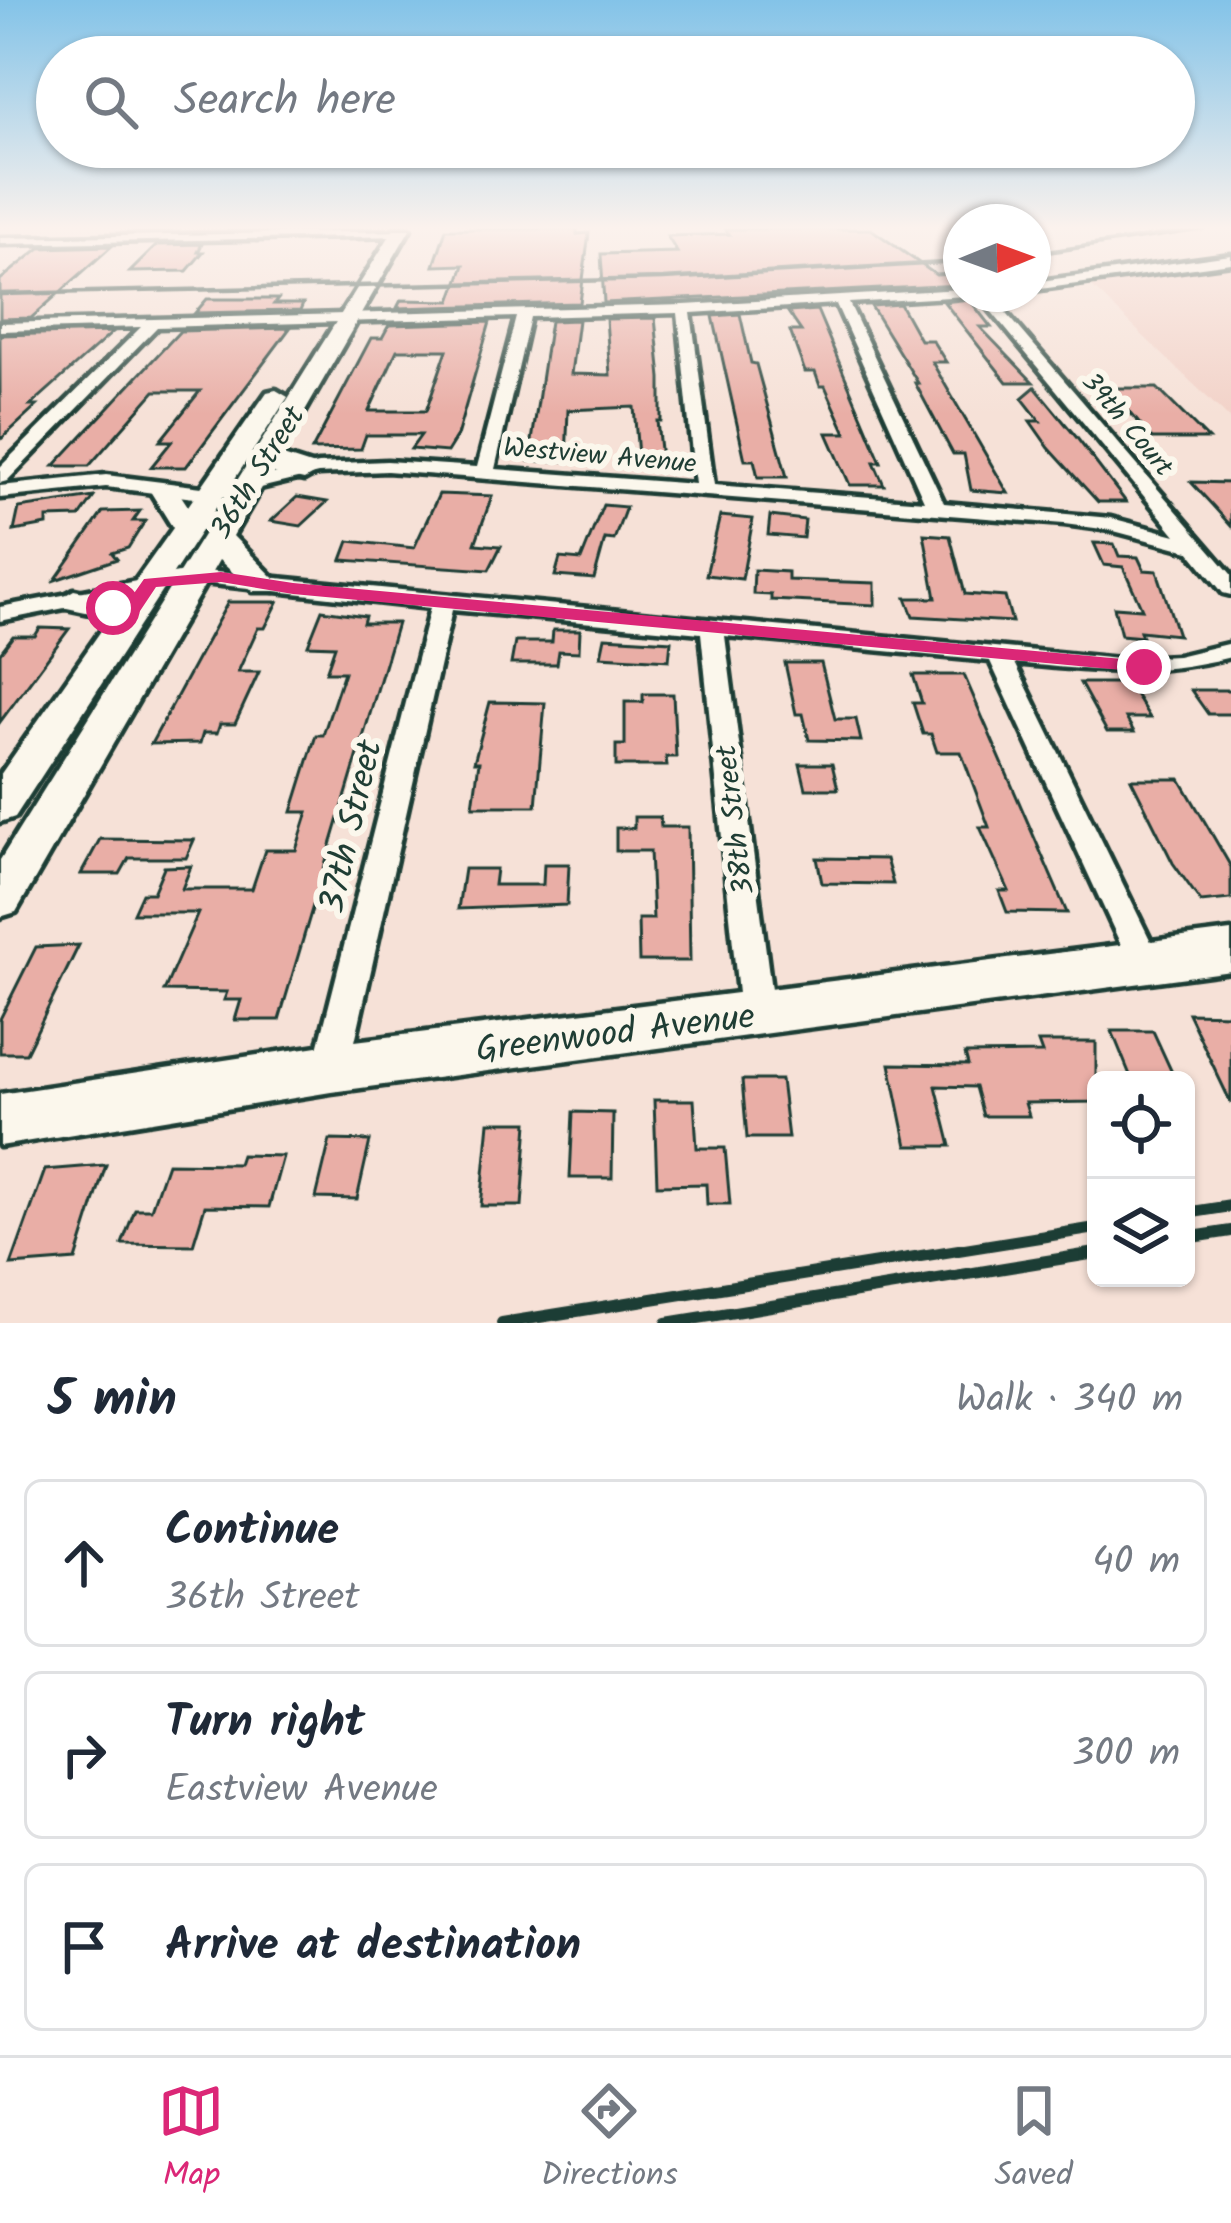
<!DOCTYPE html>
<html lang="en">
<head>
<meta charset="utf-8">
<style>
  :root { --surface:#fff; --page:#f6f6f7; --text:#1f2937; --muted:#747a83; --line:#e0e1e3; --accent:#db2777 }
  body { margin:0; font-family:Kalam,sans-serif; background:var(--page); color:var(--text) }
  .controls { position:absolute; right:36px; bottom:36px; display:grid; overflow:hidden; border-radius:18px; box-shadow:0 3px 9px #0004 }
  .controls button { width:108px; height:108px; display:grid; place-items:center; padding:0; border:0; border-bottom:3px solid var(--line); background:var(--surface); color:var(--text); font:60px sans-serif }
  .compass { position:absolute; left:943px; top:204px; width:108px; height:108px; border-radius:50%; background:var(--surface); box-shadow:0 3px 9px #0004; rotate:89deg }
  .stop { position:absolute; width:36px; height:36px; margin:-27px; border:9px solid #db2777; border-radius:50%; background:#fff }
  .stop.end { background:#db2777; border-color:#fff; box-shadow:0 3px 12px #0008 }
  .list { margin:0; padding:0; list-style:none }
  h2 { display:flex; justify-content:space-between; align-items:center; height:156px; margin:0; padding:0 48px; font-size:51px }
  h2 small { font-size:39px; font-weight:400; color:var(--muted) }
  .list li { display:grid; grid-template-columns:78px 1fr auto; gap:36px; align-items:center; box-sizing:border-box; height:168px; margin:0 24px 24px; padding:0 24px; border:3px solid var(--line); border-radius:18px }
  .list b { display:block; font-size:45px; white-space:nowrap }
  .list p { margin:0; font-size:39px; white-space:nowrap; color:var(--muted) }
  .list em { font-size:39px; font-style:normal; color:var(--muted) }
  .icon { flex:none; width:66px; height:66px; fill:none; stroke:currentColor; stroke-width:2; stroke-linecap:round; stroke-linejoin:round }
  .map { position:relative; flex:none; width:1231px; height:1323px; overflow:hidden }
  .search { position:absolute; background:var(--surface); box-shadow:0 3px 9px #0004; left:36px; right:36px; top:36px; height:132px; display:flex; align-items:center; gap:30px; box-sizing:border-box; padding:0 42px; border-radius:66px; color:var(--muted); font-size:45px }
  .sheet { height:732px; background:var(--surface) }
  nav { display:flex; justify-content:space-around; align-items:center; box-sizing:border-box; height:168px; border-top:3px solid var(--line); background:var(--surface); font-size:33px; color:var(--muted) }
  nav a { display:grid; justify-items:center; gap:6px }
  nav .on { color:var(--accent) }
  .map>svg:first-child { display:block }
  .built { fill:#f2d2c8 }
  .building { fill:#e9aea6; stroke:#1f3d34; stroke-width:3; fill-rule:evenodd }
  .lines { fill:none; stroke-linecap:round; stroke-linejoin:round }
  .street-casing { stroke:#1f3d34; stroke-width:9 }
  .secondary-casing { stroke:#1f3d34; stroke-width:9 }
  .street { fill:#fbf7ec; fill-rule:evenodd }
  .secondary { fill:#fbf7ec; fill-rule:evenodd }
  .rail-far1 { stroke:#1f3d34; stroke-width:4.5 }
  .rail { stroke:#1f3d34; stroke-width:12 }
  .route { fill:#db2777 }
  .labels { text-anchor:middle; stroke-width:12; stroke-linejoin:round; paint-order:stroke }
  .far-street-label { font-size:27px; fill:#1f3d34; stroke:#fbf7ec }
  .street-label { font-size:30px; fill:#1f3d34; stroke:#fbf7ec }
  .near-street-label { font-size:36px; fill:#1f3d34; stroke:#fbf7ec }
</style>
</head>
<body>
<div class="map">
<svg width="1231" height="1323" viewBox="0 0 1231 1323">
  <rect width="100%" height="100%" fill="#f6e1d7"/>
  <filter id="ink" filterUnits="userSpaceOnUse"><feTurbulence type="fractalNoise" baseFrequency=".00833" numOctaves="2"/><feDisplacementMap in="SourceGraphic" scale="24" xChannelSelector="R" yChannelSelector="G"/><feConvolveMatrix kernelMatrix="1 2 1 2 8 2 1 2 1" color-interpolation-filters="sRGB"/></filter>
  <g filter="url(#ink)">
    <!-- built -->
    <path class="built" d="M1231,262v158l-143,-137z"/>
    <!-- building -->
    <g class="building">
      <path d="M446,229h131v5l12,-1 -9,70 -183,5 4,-8 50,1 13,-36 -30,1z"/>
      <path d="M725,229h146l65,46 15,-1 9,11 -356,18 -3,-49 76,-2 -10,-16 62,-2z"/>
      <path d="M202,244l-4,8h5l-16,19 -57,1 27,-27z"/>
      <path d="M112,246l-81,72 -31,1v-39l40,-32z"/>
      <path d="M207,299h71l-4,5h29l-3,7 -105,2z"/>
      <path d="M969,299l22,28h-11l53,55h-26l-63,-80z"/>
      <path d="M900,304l20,36h12l14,22h-14l76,131 -37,-3 -7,-36h-11l-38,-71h3l-47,-77z"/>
      <path d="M817,310l64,152h-7l10,23h-34l-23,-52h19l-21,-47h-5l-5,-14h-10l-15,-41h11l-13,-19z"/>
      <path d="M740,314l11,49 5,1 31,113h-29l-4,-17h-9l-32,-144z"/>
      <path d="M655,318l6,60v43h-4l5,48 -23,-1 -5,-61 -66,3 -2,51h-37l21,-140 28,-1 -7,54 39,1 -4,-56z"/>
      <path d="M490,322l-33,114 -10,16 -36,-3 10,-14h-55l-5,14 -49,1 59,-112h11l7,-13zM397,350h50l-21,61h-57z"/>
      <path d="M290,328l-104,139h-35l21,-26h-12l40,-50h-45l-66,75h-35l126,-135z"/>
      <path d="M113,332l-83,74h7l-37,34v-105z"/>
      <path d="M1035,387l42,51 49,64h-28l-49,-54 -19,-27h10l-18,-23z"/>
      <path d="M1110,388h47l51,51h-56z"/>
      <path d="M1191,482l40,1v43l-17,-19z"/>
      <path d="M439,494l53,2 -17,48 26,2 -12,24 -147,-10 7,-19 65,7z"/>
      <path d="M94,497l-14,20 -33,1v7l-33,6 5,-23z"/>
      <path d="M297,497l30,5 -26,24 -30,-5z"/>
      <path d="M603,505l23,2 -12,33 -9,-1 -11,40 -39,-3 5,-18 21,2z"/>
      <path d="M140,511l-7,10h12l-17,27 -16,5 5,6 -62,21 48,-68z"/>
      <path d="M720,516l33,3 -11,60 -36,-4z"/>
      <path d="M770,516l35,4 -2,18 -35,-3z"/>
      <path d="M924,534l26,2 15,58 40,3 7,25 -99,-6 -7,-18h30z"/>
      <path d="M1094,543l20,1 5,12 19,1 6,13 13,1 21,64 -38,-4 2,6 -21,-2 -7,-28 28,2 -19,-42 -19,-2z"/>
      <path d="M754,570l34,2v8l87,3v22l-104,-5v-5l-18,-1z"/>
      <path d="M228,602h50l-13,26h-7l-20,44h21l-24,52h-15l-3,9h-14l-3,10 -49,1z"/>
      <path d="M322,610l43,6 -2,7h34l-118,397h-44l6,-20h-17l3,-8 -63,-1 34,-78h-65l9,-20h11l11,-26 27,-1 -9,23h70l13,-39h31l12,-38h-16l24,-77h7l21,-63h-18l9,-26 -27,-1z"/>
      <path d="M40,628l29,1 -69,93v-69l13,-17h22z"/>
      <path d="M553,630h27l-1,22 -20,-1 -2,13h-46l4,-22h37z"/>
      <path d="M605,637l66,4 -2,19 -68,-4z"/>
      <path d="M785,663h36l14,56h21l5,22 -52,-1 -6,-26h-7z"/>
      <path d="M913,675h51l103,238 -60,-1 -8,-21h10l-29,-64h9l-28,-75h-24l-6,-18h-8l-10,-31h9z"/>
      <path d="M1080,683h48l22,35h-24l8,14h-27z"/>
      <path d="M1191,690h40v24h-23z"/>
      <path d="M643,694h30l3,63h-10l1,9h-51v-21h9v-43h18z"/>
      <path d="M490,702l55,1 -9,103h-63l6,-44h-5z"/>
      <path d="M800,764h32l6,25h-32z"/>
      <path d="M1131,779h49l51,88v32l-30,3 -28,-39z"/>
      <path d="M634,817h26l1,10h27l2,134h-51l-1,-42h15l-3,-68h-34v-23h18z"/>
      <path d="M100,839l94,1 -8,18h-57l-9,16h-39z"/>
      <path d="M817,858l69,1 7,25 -71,-1z"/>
      <path d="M544,864h25l-2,41 -109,4 6,-40h32l-2,16h49z"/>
      <path d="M79,945l-53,108h-26v-34l36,-72z"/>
      <path d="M1188,1013l43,1v89z"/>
      <path d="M1112,1031h41l22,48 -43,1z"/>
      <path d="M1038,1042h58v60l-71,1 4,13h-46l-8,-29 -39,-1 15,60h-44l-17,-82 78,1 -3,-11 77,-1z"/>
      <path d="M742,1080h39l7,58h-41z"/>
      <path d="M654,1100h40l3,48h28l5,56h-23l-1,-20 -49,1z"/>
      <path d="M573,1112l40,1 -1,65h-42z"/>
      <path d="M489,1122h39l-6,84h-41z"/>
      <path d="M330,1140l40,1 -13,58 -41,-1z"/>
      <path d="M241,1155l42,1 -14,51 -64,-1 -12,39 -71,-1 13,-35h16l16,-46 71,1z"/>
      <path d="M106,1165l-30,95 -65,5 34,-95z"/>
    </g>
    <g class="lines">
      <defs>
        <g id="street">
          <path d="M404,231l-4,5 -400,8v-6z"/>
          <path d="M1231,255v8l-198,27v-8z"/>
          <path d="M961,289l5,7 -117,7 95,200 167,15 65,17 -199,-241h13l241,280v21l-8,-2 -34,-42 -79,-21 -46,-6 -677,-53 -69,3 -108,26 -104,-13 -106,11v-12l106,-11 104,13 108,-24 69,-3 90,6 39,-150 -359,10 -150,154 -7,2v-16l141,-140 -141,4v-8l684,-18zM836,304l88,197 -210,-16 -23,-172zM678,313l17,171 -200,-15 35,-152z"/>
          <path d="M194,570l925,89 58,-3 54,-13v14c-83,20 -133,14 -216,6l146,299 -4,9 -12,4 -12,-4 -143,-310 -265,-25 49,377 -5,10 -12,5 -12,-5 -5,-10 -39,-380 -249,-23 -103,458 -5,11 -13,5 -13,-5 -5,-11 117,-460 -236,-26 -194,39v-14z"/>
        </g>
        <g id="secondary">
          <path d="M394,229h16l-130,226 34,11 4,6 -14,8 -34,-8 -37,64 47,48 -5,7h-22l-34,-31 -203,352 -16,5v-57z"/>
          <path d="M276,390l12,7 -273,420 -15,5v-47l105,-150 -5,-10 -38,-8 -5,-7 17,-10 48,10 51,-72 -23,-37 4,-6h20l14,21 79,-114z"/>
          <path d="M1231,931v40l-900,121 -331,54v-52l331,-50z"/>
        </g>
      </defs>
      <!-- street casing -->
      <use href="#street" class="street-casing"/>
      <!-- secondary casing -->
      <use href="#secondary" class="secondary-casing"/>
      <!-- street -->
      <use href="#street" class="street"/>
      <!-- secondary -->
      <use href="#secondary" class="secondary"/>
      <!-- rail-far1 -->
      <g class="rail-far1">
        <path d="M1033,254l171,-25"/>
        <path d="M0,294l663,-15 298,-17"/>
      </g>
      <!-- rail -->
      <g class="rail">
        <path d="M1186,1213l45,-7"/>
        <path d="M1186,1238l45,-7"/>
        <path d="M502,1323l594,-95"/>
        <path d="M667,1323l429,-70"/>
      </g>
    </g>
  </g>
  <!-- sky -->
  <linearGradient id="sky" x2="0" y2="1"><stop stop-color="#83c3e8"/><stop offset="0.55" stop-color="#fbf2ed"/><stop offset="1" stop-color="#fbf2ed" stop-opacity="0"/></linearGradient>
  <rect width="1231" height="414" fill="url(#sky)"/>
  <!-- route -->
  <path class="route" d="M221,572l72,11 851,78 9,6 -9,5 -851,-78 -72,-12 -65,5 -28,42h-13l-11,-21 9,-6 10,7 21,-30z"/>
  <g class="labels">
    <!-- far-street labels -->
    <g class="far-street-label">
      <text transform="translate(1128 424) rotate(50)" y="9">39th Court</text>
      <text transform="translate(600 455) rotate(5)" y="9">Westview Avenue</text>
    </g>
    <!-- street labels -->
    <g class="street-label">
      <text transform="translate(257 472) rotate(-58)" y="10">36th Street</text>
      <text transform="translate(734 820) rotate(-97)" y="10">38th Street</text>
    </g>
    <!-- near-street labels -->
    <g class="near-street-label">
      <text transform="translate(349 826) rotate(-77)" y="13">37th Street</text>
      <text transform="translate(615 1031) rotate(-7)" y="13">Greenwood Avenue</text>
    </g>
  </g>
</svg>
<div class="controls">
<button><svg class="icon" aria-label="locate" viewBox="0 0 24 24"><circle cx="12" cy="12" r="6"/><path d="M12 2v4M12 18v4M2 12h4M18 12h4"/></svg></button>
<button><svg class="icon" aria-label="layers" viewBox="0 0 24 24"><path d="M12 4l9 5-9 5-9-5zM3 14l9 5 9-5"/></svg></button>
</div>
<svg class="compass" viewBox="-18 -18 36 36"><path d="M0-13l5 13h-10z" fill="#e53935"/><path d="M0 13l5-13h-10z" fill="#747a83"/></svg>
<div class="stop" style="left:113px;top:608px"></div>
<div class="stop end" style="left:1144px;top:667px"></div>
<div class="search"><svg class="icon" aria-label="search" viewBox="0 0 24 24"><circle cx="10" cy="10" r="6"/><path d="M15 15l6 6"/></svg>Search here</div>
</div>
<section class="sheet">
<h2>5 min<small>Walk · 340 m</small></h2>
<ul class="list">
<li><svg class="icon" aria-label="ahead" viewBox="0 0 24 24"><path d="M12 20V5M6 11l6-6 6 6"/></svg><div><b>Continue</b><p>36th Street</p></div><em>40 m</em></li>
<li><svg class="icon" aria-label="right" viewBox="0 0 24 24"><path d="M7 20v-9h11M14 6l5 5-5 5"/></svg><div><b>Turn right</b><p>Eastview Avenue</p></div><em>300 m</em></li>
<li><svg class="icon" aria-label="arrive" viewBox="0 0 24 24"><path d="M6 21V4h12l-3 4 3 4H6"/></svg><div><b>Arrive at destination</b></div></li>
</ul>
</section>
<nav>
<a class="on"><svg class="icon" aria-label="map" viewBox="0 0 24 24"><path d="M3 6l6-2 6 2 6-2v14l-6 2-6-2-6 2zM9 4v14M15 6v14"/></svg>Map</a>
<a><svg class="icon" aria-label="directions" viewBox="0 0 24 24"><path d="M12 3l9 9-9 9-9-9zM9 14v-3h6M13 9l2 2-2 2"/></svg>Directions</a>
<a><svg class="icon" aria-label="saved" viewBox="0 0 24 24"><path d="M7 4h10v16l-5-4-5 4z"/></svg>Saved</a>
</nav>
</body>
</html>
